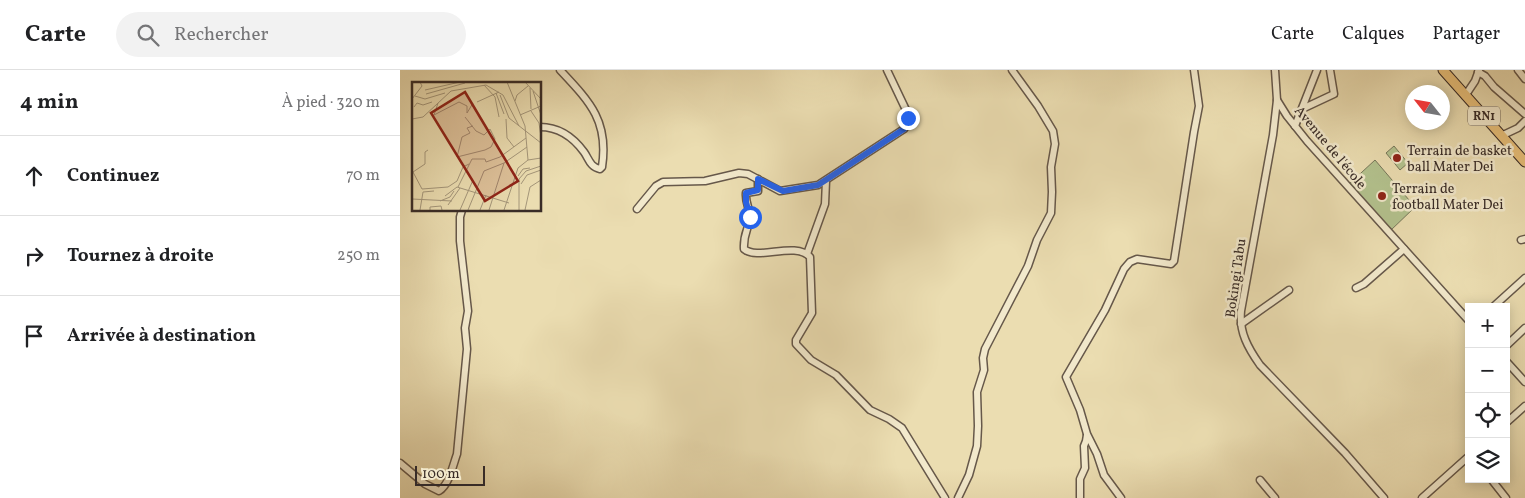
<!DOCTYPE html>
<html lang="fr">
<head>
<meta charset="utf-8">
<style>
  :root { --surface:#fff; --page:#f2f2f2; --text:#202124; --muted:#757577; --line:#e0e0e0 }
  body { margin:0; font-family:Vollkorn,serif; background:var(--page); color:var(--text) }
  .controls { position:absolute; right:15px; bottom:15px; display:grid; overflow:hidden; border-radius:0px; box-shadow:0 2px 12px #0003 }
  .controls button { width:45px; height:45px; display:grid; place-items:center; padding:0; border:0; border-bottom:1px solid var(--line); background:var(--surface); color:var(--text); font:25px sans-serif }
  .compass { position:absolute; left:1005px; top:15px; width:45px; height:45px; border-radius:50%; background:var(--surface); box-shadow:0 2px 12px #0003; rotate:301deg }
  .scale { position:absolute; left:15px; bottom:12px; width:70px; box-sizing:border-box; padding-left:5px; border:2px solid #392c27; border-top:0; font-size:14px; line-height:18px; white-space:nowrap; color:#392c27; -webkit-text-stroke:4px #f2e9cc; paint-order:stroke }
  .stop { position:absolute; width:15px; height:15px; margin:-11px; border:4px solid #2563eb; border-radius:50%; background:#fff }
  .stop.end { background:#2563eb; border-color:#fff; box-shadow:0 1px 5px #0008 }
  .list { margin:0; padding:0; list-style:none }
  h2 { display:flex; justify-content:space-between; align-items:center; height:65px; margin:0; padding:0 20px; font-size:21px }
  h2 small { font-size:16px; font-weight:400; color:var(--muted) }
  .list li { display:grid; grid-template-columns:32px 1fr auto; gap:15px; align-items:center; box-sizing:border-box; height:80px; padding:0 20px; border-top:1px solid var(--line) }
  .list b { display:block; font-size:19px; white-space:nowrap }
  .list em { font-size:16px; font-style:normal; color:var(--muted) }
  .icon { flex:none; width:28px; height:28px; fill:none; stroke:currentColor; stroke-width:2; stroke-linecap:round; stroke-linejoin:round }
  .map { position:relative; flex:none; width:1125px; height:428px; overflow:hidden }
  header { display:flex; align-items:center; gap:30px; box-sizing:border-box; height:70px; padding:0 25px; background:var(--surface); border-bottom:1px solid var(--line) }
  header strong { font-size:24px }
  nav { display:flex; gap:28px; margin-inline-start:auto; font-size:18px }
  .search { width:350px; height:45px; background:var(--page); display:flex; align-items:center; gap:12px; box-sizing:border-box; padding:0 18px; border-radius:28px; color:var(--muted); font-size:19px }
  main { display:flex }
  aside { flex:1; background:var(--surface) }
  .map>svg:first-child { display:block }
  .green { fill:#b3c28e; stroke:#76775a }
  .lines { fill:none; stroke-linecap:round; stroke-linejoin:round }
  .minor-casing { stroke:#66584a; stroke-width:9 }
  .highway-casing { stroke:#392c27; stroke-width:11 }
  .minor { stroke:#f2e9cc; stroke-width:6 }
  .highway { stroke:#e6be78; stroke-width:9 }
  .route { stroke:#2563eb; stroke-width:6 }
  .poi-dot { fill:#8f2418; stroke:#f2e9cc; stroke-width:2 }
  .labels { text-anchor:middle; stroke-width:5; stroke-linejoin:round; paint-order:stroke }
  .shield { fill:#f2e9cc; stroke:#706558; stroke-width:1 }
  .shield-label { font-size:12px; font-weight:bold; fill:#392c27 }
  .street-label { font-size:14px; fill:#392c27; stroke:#f2e9cc }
  .poi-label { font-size:14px; fill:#392c27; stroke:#f2e9cc; text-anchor:start }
  .inset-road { fill:none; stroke:#a4967a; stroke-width:1 }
  .view { fill:#8f2418; fill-opacity:0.15; stroke:#8f2418; stroke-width:2.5 }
  .inset-edge { fill:none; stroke:#392c27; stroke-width:2.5 }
</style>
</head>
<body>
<header>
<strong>Carte</strong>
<div class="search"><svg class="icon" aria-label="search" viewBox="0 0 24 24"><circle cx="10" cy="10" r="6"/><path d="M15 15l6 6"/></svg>Rechercher</div>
<nav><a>Carte</a><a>Calques</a><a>Partager</a></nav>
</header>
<main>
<aside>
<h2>4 min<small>À pied · 320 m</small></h2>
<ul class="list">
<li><svg class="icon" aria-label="ahead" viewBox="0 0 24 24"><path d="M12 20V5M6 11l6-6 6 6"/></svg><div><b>Continuez</b></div><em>70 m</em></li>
<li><svg class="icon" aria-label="right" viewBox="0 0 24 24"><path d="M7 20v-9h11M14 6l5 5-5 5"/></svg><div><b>Tournez à droite</b></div><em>250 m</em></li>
<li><svg class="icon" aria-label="arrive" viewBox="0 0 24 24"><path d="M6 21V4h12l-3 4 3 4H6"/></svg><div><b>Arrivée à destination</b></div></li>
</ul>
</aside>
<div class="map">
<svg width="1125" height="428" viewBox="0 0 1125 428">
  <rect width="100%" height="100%" fill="#ebddb1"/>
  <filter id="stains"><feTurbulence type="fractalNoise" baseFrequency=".004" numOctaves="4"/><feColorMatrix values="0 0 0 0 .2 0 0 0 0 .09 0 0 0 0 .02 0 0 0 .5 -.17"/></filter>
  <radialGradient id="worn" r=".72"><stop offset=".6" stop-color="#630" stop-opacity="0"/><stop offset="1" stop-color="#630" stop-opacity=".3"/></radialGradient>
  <!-- green -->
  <g class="green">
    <path d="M994,76l14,17 -8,7 -14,-17z"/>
    <path d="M975,90l40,47 -25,24 -42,-46z"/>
  </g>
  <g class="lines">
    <defs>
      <g id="minor">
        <path d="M875,0l2,30 -4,35 -32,176c-2,21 7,37 19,54l85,88 39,45"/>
        <path d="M1118,0l7,9"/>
        <path d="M1078,2l7,4 9,11 31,27"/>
        <path d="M1065,26l10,-15 4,-11"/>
        <path d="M877,30l10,16 20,25 162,180"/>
        <path d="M902,39l32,-15 -4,-24"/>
        <path d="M895,56l22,-56"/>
        <path d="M140,57c18,0 33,10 44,25 5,7 6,15 16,17l2,-2c7,-46 -12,-65 -42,-97"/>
        <path d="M1101,66l17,-8 7,-7"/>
        <path d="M358,109v12l-12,2c-1,10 4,16 4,24 -1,12 -7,16 -6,32 14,12 51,-8 66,8l2,56 -16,27v4l15,16 25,15 34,35 19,9 13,9 43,70"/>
        <path d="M237,139l19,-23 7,-4 42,-1 34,-8 9,1 32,17 38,-6 86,-56 4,-6 -1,-11 -20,-42"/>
        <path d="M1121,170l4,-1"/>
        <path d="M407,184l18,-50 1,-23"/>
        <path d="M956,218l8,-4 40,-35"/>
        <path d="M1093,237l32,-29"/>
        <path d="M841,254l48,-34"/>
        <path d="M1106,276l19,-18"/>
        <path d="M1106,291l19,21"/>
        <path d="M1106,353l19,-17"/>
        <path d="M0,393l25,21 14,7c10,-6 14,-26 18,-37l10,-105 -2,-21 3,-17 -8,-70v-24l2,-7"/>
        <path d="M1091,409l15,19"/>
        <path d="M860,410l15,18"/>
        <path d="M558,428l11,-23 8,-29 1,-20 -1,-34 7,-22 -1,-12 2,-9 43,-83 9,-26 14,-27 1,-21 -1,-25 4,-23 -2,-13 -15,-25 -26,-36"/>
        <path d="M680,428v-19l5,-11 -1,-22 2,-5 1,-6"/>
        <path d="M721,428l-17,-23 -7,-21 -10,-20 -7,-24 -14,-33 39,-67 19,-41 6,-7 7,-3 34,5 3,-3 20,-129 5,-26 -5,-36"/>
        <path d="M1022,428l47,-42"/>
      </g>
      <path id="highway" d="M1043,0l82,92"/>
    </defs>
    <!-- minor casing -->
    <use href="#minor" class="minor-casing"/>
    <!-- highway casing -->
    <use href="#highway" class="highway-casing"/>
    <!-- minor -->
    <use href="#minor" class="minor"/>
    <!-- highway -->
    <use href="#highway" class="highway"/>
  </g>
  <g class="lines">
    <!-- route -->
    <path class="route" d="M350,147l-4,-15v-9l12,-3v-11l25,12 35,-6 86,-56 4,-6v-5"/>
  </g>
  <!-- markers -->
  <g class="poi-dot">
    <circle cx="997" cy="88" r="5"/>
    <circle cx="982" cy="126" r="5"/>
  </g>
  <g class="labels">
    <!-- shield labels -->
    <rect class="shield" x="1068" y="36.5" width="32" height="19" rx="4"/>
    <g class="shield-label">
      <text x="1084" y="50">RN1</text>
    </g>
    <!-- street labels -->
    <g class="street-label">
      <text transform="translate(931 77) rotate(50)" y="5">Avenue de l'école</text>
      <text transform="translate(835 208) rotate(-82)" y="5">Bokingi Tabu</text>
    </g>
    <!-- poi labels -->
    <g class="poi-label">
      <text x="1007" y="85">Terrain de basket<tspan x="1007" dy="16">ball Mater Dei</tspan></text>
      <text x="992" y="123">Terrain de<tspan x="992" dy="16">football Mater Dei</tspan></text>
    </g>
  </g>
  <!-- overview -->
  <g transform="translate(12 12)">
    <rect width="129" height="129" fill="#ebddb1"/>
    <path class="inset-road" d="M95,0l18,44 3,34M113,0l16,17M72,3l11,12 4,20M118,6l1,21M13,8l35,-8M121,9l8,24M84,11l8,21M14,12l39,-11M88,13l9,23 32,25M3,14l10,3 20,-6M0,17l10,-13 -2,-4M103,19l2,-6 11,-9M65,20l22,-10M26,21l-4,12 25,-13 8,4v7l6,-10M2,25l3,-4 6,2 9,-3M119,29l8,12 2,14M108,33l21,-9M0,37l11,-2 28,-26 35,-6 17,10 16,31M94,37l1,19 7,9M16,68l-3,2v12l-12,8 9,17 26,-2 9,-6 6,-14 6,-3M45,75l28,-7 6,-3 4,-8 -5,-10 -6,6 -8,-4 -11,-14M45,75l5,-20 8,-4 -3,-5 6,-2M106,94l5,-7 7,-1M109,102l6,-9 14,-5M46,105l14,-28h13l1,3 14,-5 26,-19M33,114l12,-9 52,16M0,117l40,2M28,119l10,-4 4,-6M36,123l12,-17M8,128l3,-18 11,-1M18,128v-3l11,-1 1,4M48,128l13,-30M56,128l16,-39 20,-8 23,-16M68,128l6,-15M77,128l15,-47M92,128l14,-42 10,-8 13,-2M107,128v-31l7,-8 15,-5M113,128l5,-23 11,-7"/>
    <path class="view" d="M53,10l53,89 -33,20 -54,-88z"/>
    <rect width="129" height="129" class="inset-edge"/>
  </g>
  <rect width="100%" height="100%" filter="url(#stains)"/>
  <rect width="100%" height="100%" fill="url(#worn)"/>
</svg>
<div class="controls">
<button>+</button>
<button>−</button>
<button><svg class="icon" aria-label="locate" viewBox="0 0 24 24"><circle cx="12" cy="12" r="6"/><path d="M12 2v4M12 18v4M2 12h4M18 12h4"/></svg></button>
<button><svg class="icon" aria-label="layers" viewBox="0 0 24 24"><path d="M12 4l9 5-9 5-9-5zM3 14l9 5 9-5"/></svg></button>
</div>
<svg class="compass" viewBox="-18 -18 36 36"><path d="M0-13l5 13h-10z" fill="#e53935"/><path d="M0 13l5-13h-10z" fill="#757577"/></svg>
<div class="scale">100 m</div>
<div class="stop" style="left:350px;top:147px"></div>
<div class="stop end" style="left:508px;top:48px"></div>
</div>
</main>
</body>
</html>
